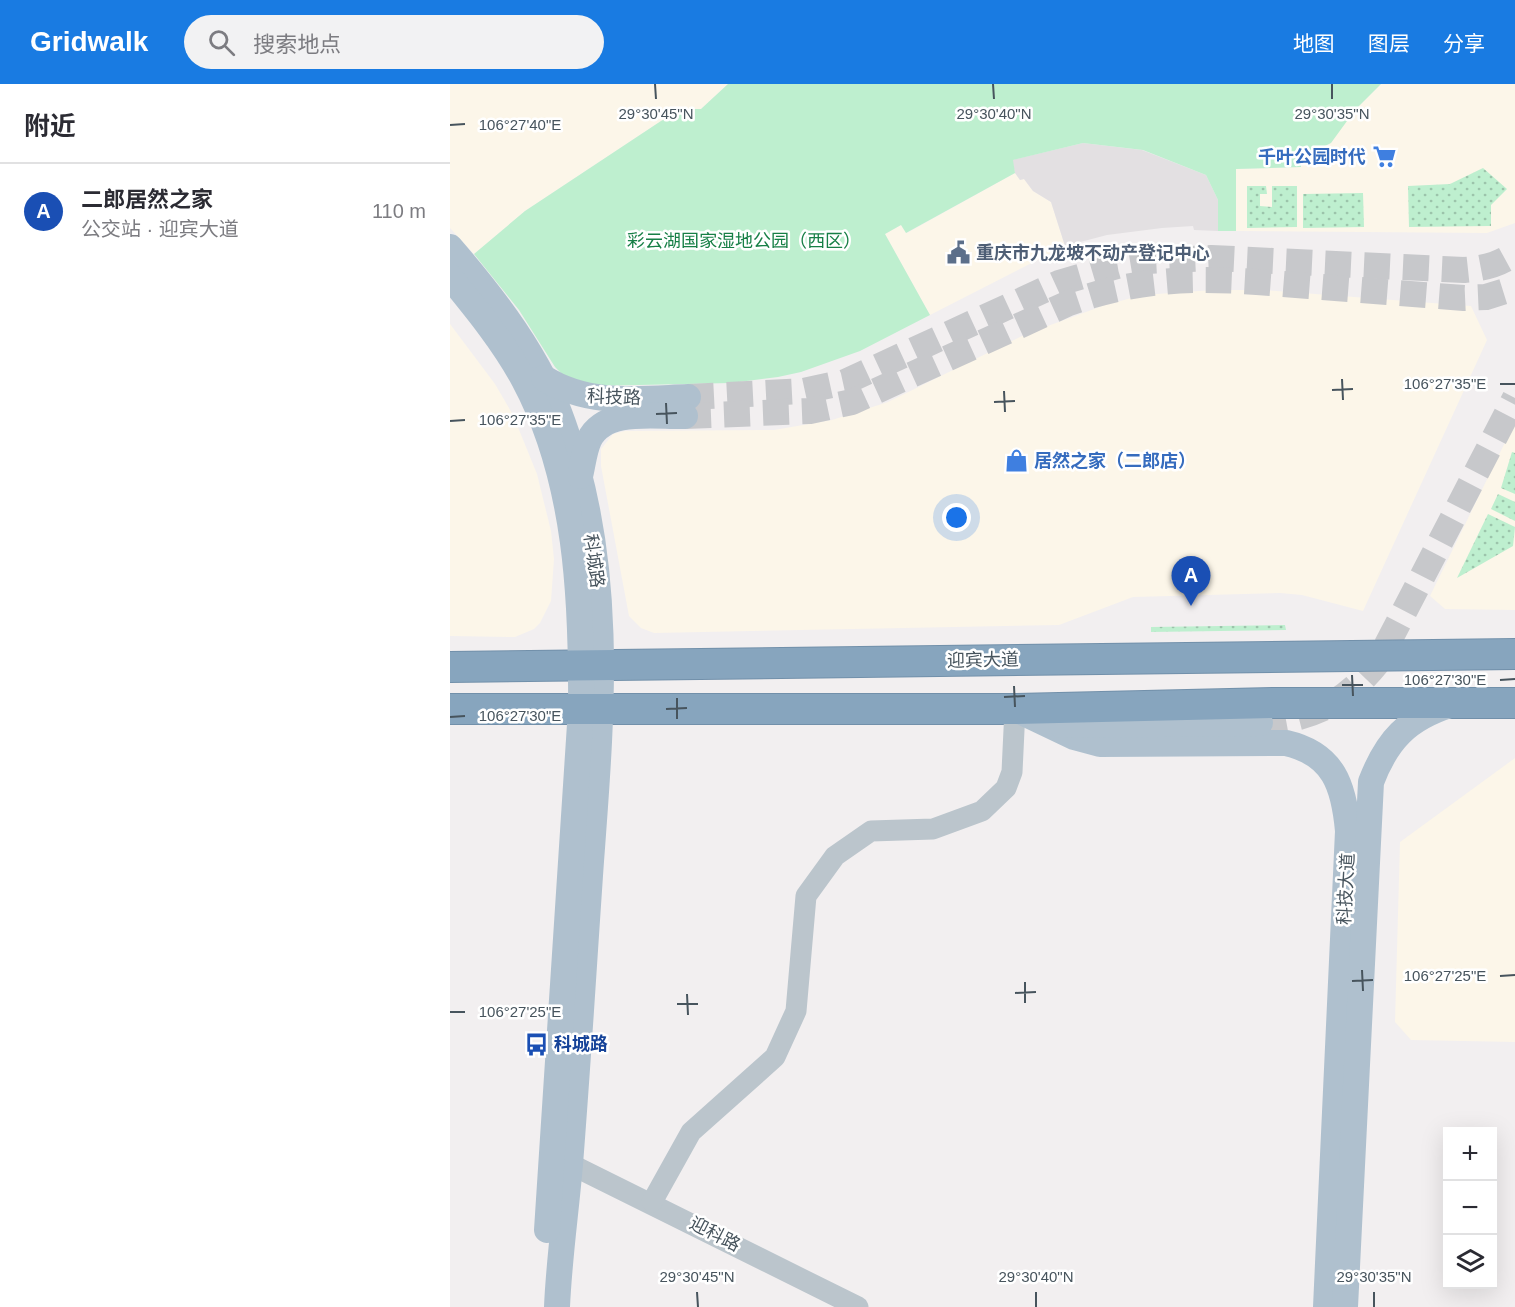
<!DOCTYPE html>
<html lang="zh">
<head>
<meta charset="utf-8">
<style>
  :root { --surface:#fff; --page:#f2f2f3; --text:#2b2b33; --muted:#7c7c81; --line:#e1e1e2; --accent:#197be2 }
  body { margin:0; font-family:Arial,"Noto Sans SC",sans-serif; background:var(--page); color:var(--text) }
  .controls { position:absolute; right:18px; bottom:18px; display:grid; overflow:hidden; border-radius:0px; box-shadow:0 6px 24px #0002 }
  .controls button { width:54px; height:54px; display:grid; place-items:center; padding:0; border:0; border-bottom:2px solid var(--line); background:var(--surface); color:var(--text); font:30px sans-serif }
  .you { position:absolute; left:507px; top:434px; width:21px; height:21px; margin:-15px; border:4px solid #fff; border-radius:50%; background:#1a73e8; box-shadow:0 0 0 9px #1a73e833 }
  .badge { display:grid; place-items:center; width:39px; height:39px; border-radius:50%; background:var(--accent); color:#fff; font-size:20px; font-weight:700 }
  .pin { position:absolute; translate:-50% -50px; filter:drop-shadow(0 2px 3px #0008) }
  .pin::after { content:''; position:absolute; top:32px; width:21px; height:18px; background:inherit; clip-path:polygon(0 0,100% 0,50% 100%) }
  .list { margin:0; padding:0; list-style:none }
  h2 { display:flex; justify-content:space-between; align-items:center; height:78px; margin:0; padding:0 24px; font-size:26px }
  h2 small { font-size:20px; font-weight:400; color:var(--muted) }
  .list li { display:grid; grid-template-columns:39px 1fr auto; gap:18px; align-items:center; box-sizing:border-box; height:96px; padding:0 24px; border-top:2px solid var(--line) }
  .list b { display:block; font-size:22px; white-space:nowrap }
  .list p { margin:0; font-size:20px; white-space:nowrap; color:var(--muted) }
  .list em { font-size:20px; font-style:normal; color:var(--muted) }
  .icon { flex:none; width:33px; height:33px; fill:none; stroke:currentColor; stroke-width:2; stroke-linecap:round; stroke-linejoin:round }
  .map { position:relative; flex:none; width:1065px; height:1223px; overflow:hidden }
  header { display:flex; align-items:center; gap:36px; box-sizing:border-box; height:84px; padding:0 30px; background:var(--accent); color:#fff }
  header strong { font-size:28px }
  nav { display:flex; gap:33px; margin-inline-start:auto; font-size:21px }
  .search { width:420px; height:54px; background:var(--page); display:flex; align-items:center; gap:15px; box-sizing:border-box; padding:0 21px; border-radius:33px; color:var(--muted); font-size:22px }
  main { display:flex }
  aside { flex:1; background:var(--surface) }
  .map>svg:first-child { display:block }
  .commercial { fill:#fcf6e9 }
  .education { fill:#e3e0e2 }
  .grass { fill:url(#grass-dots) }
  .park { fill:#beefcf }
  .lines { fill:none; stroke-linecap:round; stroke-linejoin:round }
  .major-tunnel { stroke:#c7c8cb; stroke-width:26; stroke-dasharray:26 13; stroke-linecap:butt }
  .highway-casing { stroke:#7290aa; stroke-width:32 }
  .minor { stroke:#bbc5cc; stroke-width:21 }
  .major { stroke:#afc0ce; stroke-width:26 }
  .highway { stroke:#87a5be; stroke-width:30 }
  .ticks { fill:none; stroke:#47545d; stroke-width:2 }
  .labels { text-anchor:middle; stroke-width:5; stroke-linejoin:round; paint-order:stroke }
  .shop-label { font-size:18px; font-weight:bold; fill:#366cbe; stroke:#fff; text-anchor:end }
  .park-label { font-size:18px; fill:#177f46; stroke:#fff }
  .service-label { font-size:18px; font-weight:bold; fill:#4e5e75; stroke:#fff; text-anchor:start }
  .street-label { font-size:18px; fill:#47545d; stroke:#fff }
  .transit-label { font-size:18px; font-weight:bold; fill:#164399; stroke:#fff; text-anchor:start }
  .ticks-label { font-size:15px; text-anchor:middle; fill:#47545d; stroke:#fff; stroke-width:5; stroke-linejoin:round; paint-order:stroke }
</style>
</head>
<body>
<header>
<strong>Gridwalk</strong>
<div class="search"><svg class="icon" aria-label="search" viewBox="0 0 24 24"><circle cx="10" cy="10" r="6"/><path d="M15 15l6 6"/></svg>搜索地点</div>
<nav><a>地图</a><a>图层</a><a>分享</a></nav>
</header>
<main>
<aside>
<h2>附近<small></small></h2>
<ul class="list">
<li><span class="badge" style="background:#1a4fb4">A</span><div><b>二郎居然之家</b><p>公交站 · 迎宾大道</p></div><em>110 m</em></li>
</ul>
</aside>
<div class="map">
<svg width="1065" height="1223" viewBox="0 0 1065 1223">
  <defs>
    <pattern id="grass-dots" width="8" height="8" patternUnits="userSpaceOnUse" patternTransform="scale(1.5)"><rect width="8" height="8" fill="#beefcf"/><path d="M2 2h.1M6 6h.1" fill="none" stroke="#9cc4ab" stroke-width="1.8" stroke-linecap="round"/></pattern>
  </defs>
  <rect width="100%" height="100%" fill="#f2eff0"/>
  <!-- commercial -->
  <g class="commercial">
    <path d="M0,0h278l-27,25h-16l-24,12 -136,90 -51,43 -24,-26z"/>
    <path d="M931,0h134v139l-28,10 -251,-2v-62l64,-2 1,-9 30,-16 24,-32z"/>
    <path d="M565,89l5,7 4,-1 9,12 18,11 14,44 -135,69 -45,-81 16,-9 6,8z"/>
    <path d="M763,206h49l209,16 16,34 -124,271 -61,-16 -22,-2 -147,4 -74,28 -405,8 -13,-5 -12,-12 -28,-150v-17l12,-15 12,-3 149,-1 58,-10 56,-18 138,-68 79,-29 38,-10z"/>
    <path d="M0,240l45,60 18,31 24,59 14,57 3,28 -3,42 -11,22 -6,6 -19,8 -65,-1z"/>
    <path d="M1065,338v188l-70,-1 -15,-13z"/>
    <path d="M1065,674v284l-104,-2 -16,-18 5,-180z"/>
  </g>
  <!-- education -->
  <path class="education" d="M633,59l59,7 64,25 12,25v31l-24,-1 -1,-4 -31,2 -55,7 -42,11 -14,-44 -18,-11 -9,-12 -4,1 -5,-7 -3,-13z"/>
  <!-- grass -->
  <g class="grass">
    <path d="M1033,84l24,21 -16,16v21l-82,1 -1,-41 42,-2z"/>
    <path d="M797,102h19l1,8h-7v12l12,1v-21h25v41l-50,1z"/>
    <path d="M913,109l1,34 -61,1v-34z"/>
    <path d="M1062,368l3,1v41l-14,-6z"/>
    <path d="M1048,410l17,8v19l-24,-12z"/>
    <path d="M1038,430l27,13 -2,19 -56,32z"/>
    <path d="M835,541l1,5 -135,2v-5z"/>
  </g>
  <!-- park -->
  <path class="park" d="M278,0h653l-26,26 -24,33 -30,15v9l-65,2v62h-18v-31l-12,-25 -63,-25 -60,-7 -70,17 2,13 -109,60 -5,-8 -16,9 45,81 -70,36 -59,21 -23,5 -47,6 -138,3 -28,-9 -10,-10 -36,-57 -45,-56 51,-43 136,-90 24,-12h16z"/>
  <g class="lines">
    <!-- major-tunnel -->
    <g class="major-tunnel">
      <path d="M238,313l116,-6 41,-9 214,-99 58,-17 30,-5 64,-3 253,12c20,-2 35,-5 51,-17"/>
      <path d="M235,332l125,-5 42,-9 217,-99c85,-31 152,-24 240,-17 51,4 103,8 155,12l22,-1 29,-9"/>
      <path d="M810,639c53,-4 84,-19 118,-61l137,-264"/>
    </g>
    <defs>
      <g id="highway">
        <path d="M0,583l1065,-13"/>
        <path d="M0,625h565l259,-6h241"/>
      </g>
    </defs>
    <!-- highway casing -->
    <use href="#highway" class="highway-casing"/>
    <!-- minor -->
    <g class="minor">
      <path d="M120,1080l288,143"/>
      <path d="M202,1118l39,-70 84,-75 21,-46 10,-115 29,-40 36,-25 62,-2 49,-18 24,-23 6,-16 3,-63"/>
    </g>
    <!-- major -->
    <g class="major">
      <path d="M0,163c45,52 90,111 113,176 52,141 39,291 28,438 -7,101 -13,202 -21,303 -4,48 -11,95 -13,143"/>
      <path d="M0,193c27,33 54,66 74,103 53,99 58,220 57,329l-34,521"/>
      <path d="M94,294c44,28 94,21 144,19"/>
      <path d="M130,392c3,-12 4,-25 9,-36 16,-33 67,-23 96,-24"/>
      <path d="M565,625l59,28 26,7 186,-1c48,11 58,43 62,88l-22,476"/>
      <path d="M611,641l199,-2"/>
      <path d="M895,1223l26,-525c16,-42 36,-63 79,-77"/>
    </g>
    <!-- highway -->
    <use href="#highway" class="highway"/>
  </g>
  <!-- ticks -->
  <path class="ticks" d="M205,0l1,15M543,0l1,15M882,0v15M0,41l15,-1M892,295l1,21M1050,300h15M882,306l21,-1M554,307l1,21M544,318l21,-1M216,319l1,21M206,330l21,-1M0,337l15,-1M902,591l1,21M1050,596l15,-1M892,601h21M564,602l1,21M554,613l21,-1M227,614v21M216,625l21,-1M0,633l15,-1M912,886l1,21M1050,892l15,-1M902,897l21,-1M575,898v21M565,909l21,-1M237,910l1,21M227,920h21M0,928h15M247,1208l1,15M586,1208v15M924,1208v15"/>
  <!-- icons -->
  <defs>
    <symbol id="supermarket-bare" viewBox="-9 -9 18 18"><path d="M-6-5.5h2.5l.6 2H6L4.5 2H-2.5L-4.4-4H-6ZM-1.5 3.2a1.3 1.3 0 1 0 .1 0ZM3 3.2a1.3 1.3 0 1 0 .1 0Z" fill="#3f7fe0" stroke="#fff" stroke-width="2.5" paint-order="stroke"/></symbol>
    <symbol id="civic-bare" viewBox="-9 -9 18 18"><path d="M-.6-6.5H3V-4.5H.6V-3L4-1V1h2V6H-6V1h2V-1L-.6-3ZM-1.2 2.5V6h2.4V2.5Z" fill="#5c6f8a" stroke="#fff" stroke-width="2.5" paint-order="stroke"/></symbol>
    <symbol id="shop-bare" viewBox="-9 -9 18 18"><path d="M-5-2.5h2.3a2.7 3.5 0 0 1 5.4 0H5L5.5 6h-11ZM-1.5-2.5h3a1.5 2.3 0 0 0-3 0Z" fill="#3f7fe0" stroke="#fff" stroke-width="2.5" paint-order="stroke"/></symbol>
    <symbol id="bus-bare" viewBox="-9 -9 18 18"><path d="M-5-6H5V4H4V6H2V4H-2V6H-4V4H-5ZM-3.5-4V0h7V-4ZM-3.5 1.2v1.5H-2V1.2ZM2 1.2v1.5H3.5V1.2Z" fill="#1a4fb4" stroke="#fff" stroke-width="2.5" paint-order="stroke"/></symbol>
  </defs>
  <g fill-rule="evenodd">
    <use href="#supermarket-bare" x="918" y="56" width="33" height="33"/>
    <use href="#civic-bare" x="492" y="152" width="33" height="33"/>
    <use href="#shop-bare" x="550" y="360" width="33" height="33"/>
    <use href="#bus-bare" x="70" y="944" width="33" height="33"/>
  </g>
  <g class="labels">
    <!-- shop labels -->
    <g class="shop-label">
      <text x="916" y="79">千叶公园时代</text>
      <text x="584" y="383" text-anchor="start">居然之家（二郎店）</text>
    </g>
    <!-- park labels -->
    <g class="park-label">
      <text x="294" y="163">彩云湖国家湿地公园（西区）</text>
    </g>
    <!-- service labels -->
    <g class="service-label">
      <text x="526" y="175">重庆市九龙坡不动产登记中心</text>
    </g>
    <!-- street labels -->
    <g class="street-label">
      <text transform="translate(164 313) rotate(2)" y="6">科技路</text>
      <text transform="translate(144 477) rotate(82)" y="6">科城路</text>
      <text transform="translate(533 576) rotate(-1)" y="6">迎宾大道</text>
      <text transform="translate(896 805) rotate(-87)" y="6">科技大道</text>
      <text transform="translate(265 1150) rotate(27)" y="6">迎科路</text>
    </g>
    <!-- transit labels -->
    <g class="transit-label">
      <text x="104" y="966">科城路</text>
    </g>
  </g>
  <g class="ticks-label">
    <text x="206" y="35">29°30'45"N</text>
    <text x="544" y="35">29°30'40"N</text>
    <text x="882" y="35">29°30'35"N</text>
    <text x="70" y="46">106°27'40"E</text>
    <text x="995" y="305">106°27'35"E</text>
    <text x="70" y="341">106°27'35"E</text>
    <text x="995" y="601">106°27'30"E</text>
    <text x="70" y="637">106°27'30"E</text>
    <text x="995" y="897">106°27'25"E</text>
    <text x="70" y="933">106°27'25"E</text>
    <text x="247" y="1198">29°30'45"N</text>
    <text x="586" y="1198">29°30'40"N</text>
    <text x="924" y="1198">29°30'35"N</text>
  </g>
</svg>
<div class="controls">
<button>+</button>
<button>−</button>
<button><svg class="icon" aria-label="layers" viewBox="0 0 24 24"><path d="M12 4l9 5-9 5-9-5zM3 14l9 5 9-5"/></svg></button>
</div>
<div class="you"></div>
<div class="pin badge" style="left:741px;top:522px;background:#1a4fb4">A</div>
</div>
</main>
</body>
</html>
